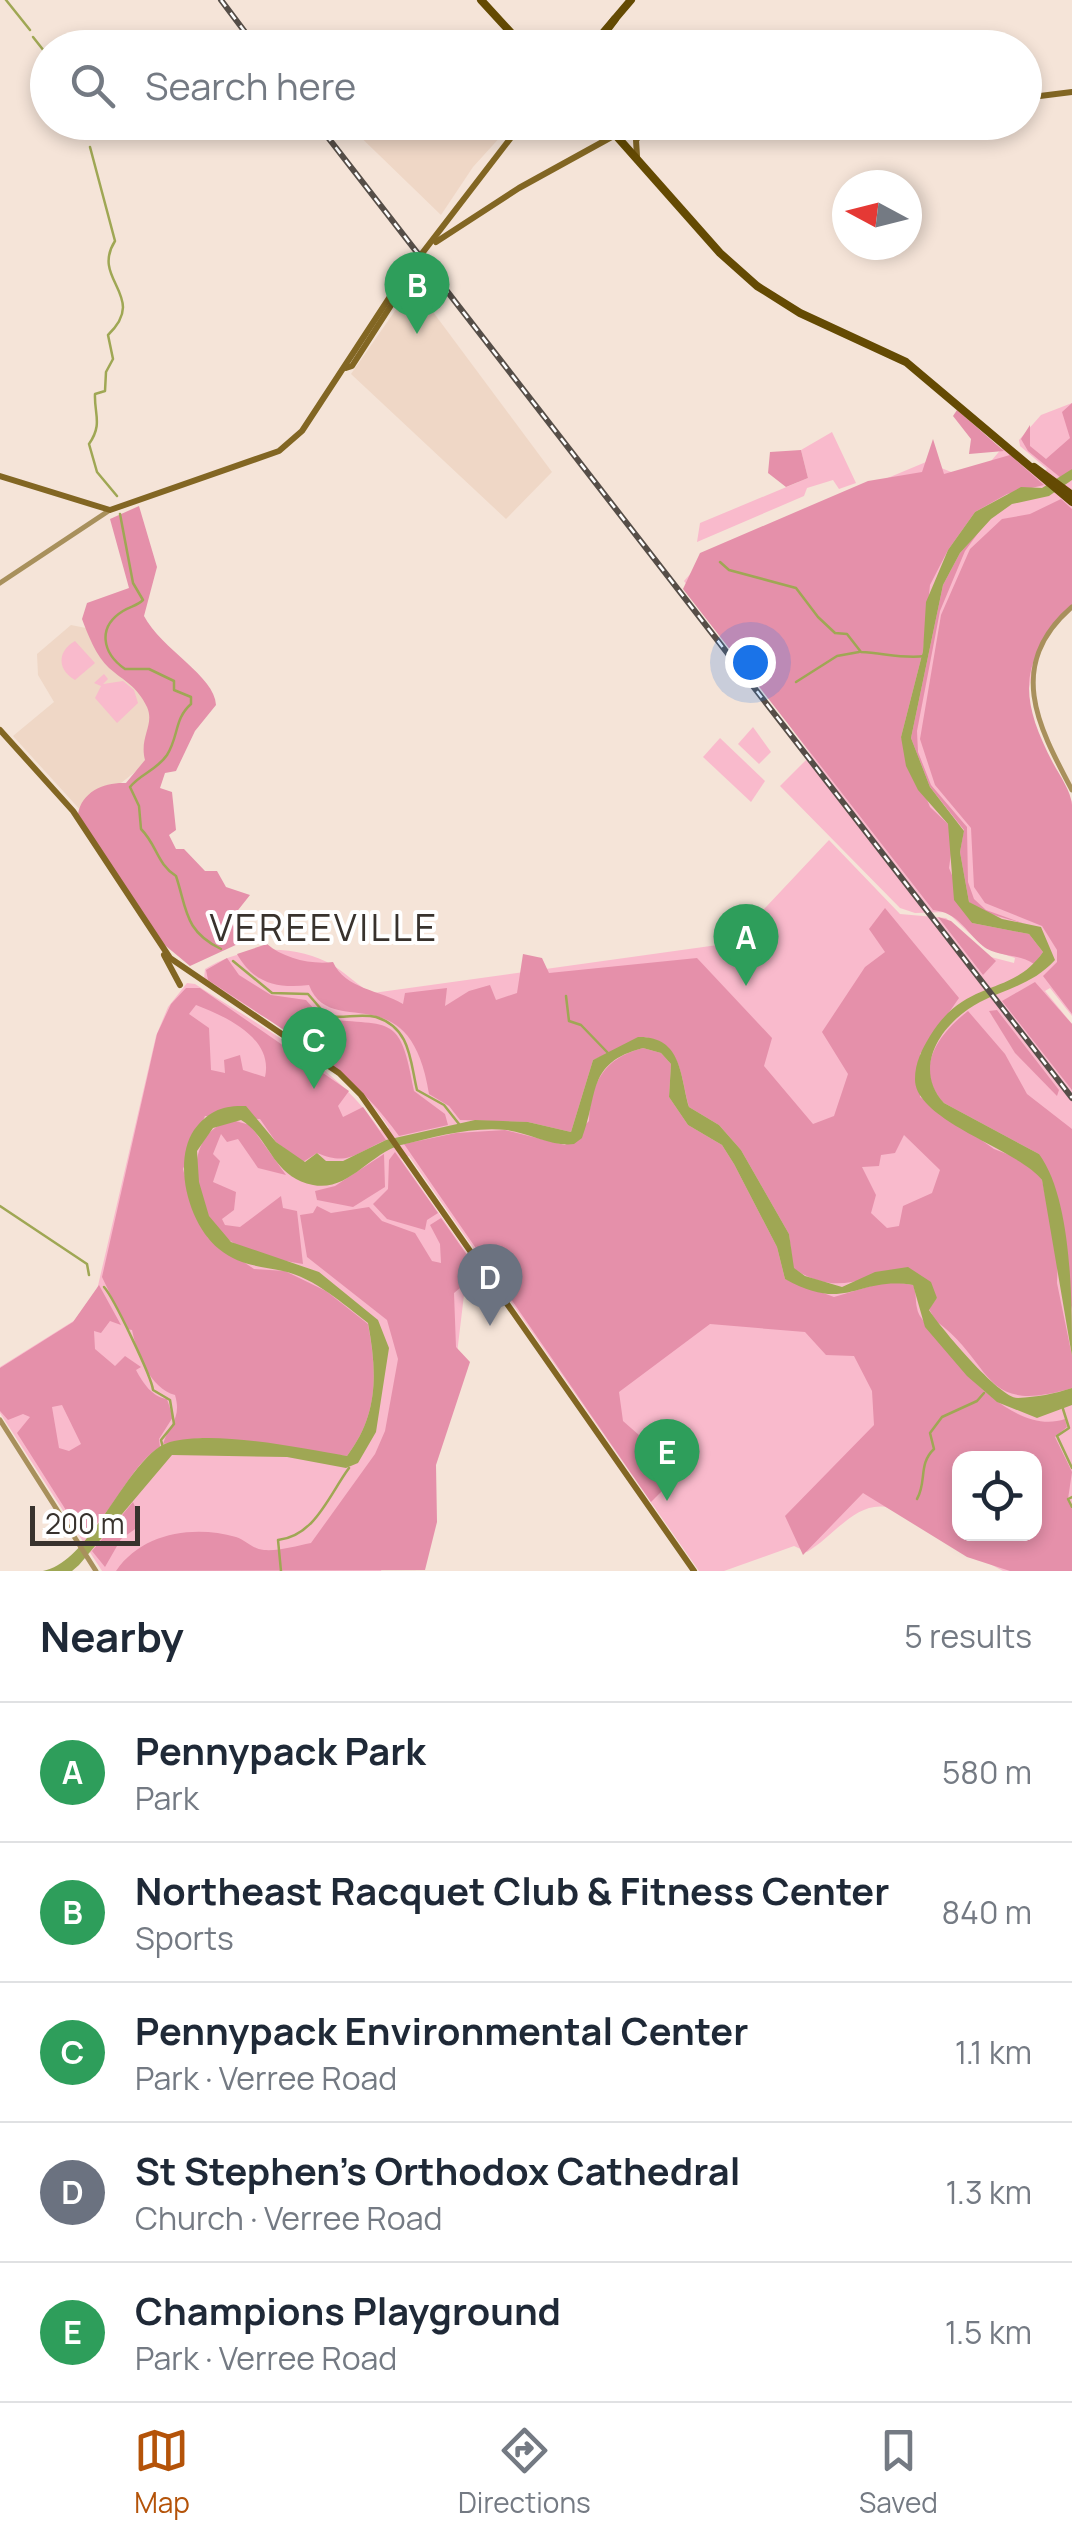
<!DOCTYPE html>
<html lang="en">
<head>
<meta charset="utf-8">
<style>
  :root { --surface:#fff; --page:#f6f6f7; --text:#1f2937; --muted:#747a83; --line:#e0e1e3; --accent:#b45309 }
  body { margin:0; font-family:Manrope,sans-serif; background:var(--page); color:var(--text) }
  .controls { position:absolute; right:30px; bottom:30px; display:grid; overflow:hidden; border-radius:20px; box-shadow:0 5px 15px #0003 }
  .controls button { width:90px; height:90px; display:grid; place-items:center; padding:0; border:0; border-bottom:2px solid var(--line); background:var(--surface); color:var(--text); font:50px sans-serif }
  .compass { position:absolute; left:832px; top:170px; width:90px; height:90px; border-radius:50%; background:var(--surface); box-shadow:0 5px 15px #0003; rotate:277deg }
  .scale { position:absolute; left:30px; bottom:25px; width:110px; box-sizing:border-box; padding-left:10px; border:5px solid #38322d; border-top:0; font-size:28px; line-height:35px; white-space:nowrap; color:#38322d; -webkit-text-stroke:8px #fff; paint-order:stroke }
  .you { position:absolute; left:750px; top:662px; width:35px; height:35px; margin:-25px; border:8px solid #fff; border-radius:50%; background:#1a73e8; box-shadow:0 0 0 15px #1a73e833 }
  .badge { display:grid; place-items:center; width:65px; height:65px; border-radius:50%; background:var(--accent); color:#fff; font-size:32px; font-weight:700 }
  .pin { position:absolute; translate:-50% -82px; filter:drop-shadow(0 2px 5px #0008) }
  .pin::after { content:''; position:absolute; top:52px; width:35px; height:30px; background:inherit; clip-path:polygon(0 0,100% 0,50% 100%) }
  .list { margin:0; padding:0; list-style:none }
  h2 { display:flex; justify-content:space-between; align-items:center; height:130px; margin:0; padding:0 40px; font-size:42px }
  h2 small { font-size:32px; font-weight:400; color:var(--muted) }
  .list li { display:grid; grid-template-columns:65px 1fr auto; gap:30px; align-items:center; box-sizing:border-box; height:140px; padding:0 40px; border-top:2px solid var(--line) }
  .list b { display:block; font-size:38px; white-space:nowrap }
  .list p { margin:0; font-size:32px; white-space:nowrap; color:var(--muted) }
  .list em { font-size:32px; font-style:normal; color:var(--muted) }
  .icon { flex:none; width:55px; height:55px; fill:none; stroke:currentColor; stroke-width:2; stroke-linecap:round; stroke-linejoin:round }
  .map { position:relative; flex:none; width:1072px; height:1571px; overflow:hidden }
  .search { position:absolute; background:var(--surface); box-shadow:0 5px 15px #0003; left:30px; right:30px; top:30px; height:110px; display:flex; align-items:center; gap:25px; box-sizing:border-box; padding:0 35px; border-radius:55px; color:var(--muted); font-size:38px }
  .sheet { height:830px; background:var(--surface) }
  nav { display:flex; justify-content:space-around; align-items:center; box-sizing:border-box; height:140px; border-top:2px solid var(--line); background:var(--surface); font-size:28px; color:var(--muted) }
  nav a { display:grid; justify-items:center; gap:5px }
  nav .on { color:var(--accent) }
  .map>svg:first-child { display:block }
  .built { fill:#efd7c6 }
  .green { fill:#f9bacc; fill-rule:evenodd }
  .forest { fill:#e590aa; fill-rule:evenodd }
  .water { fill:#9fa754 }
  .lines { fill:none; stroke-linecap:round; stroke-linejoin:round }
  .stream { stroke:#9fa754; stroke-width:2.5 }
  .tertiary { stroke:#a8905c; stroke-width:5 }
  .secondary { stroke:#826623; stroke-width:6 }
  .primary { stroke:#644a03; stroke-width:8 }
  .rail-casing { stroke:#564e48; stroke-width:6 }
  .rail { stroke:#fff; stroke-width:2.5; stroke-dasharray:8; stroke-linecap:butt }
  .labels { text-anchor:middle; stroke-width:8; stroke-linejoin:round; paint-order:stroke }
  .neighbourhood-label { font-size:38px; letter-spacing:2.5px; fill:#38322d; stroke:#fff }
</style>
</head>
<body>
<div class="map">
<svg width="1072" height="1571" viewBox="0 0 1072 1571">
  <rect width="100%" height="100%" fill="#f5e4d8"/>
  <!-- built -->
  <g class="built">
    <path d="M346,123h167l-40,44 -32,48z"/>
    <path d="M413,285l139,187 -46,47 -155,-145z"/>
    <path d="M71,625l25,5 74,86 -25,48 -62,49 -70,-77 41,-34 -16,-27 -1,-21z"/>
  </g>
  <!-- green -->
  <g class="green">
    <path d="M1072,403v200l-33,41 -11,49 7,36 37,73v214l-22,-28 -5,3 27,33v547h-69l-117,-64c-31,-5 -52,29 -79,45l-13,-6 -70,25h-25l-290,-415 -8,3 79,113 -16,23 -9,75 -74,201h-279l-102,-158v-46l75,-47 22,-30 59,-254 12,-29 19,-24 8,1c65,43 141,80 185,146l9,-2c-44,-68 -118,-105 -185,-149l1,-10c38,-24 90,-26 129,-3 13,8 25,21 39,27l359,-50 97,-103 71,74 46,4 41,38 27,7 1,-5 -30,-10 -38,-36 -32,1 -15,-5 -120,-122 31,-31 -127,-174 8,-9 131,-67 103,-43 48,19 29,-34 36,30 8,-8 -27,-23 -1,-6 22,-25zM960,1458h74v76h-74z"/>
    <path d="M832,432l24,51 -17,6 -6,-9 -26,8 -3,8 -107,46 3,-19 108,-45 -7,-28z"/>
    <path d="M75,641l20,22 -20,17c-18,-10 -18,-29 0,-39z"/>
    <path d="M104,674l4,5 -5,5 20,-3 11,9 4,13 -21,20 -22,-25 6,-12 -7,-3z"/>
    <path d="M753,727l18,25 -12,12 -21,-20z"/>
    <path d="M720,738l45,43 -14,21 -48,-45z"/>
  </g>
  <!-- forest -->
  <g class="forest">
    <path d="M1072,403v66l-11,9 -33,-27 -7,-12 9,-14v21l16,13 24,-21 -8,-26z"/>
    <path d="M957,410l47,41 -35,3 2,-15 -18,-23z"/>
    <path d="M933,439l11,35 66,-19 34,30 -37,9 -32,18 -27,38 -18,35 -7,66 -22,86 29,70 18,17 5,15 -4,29 23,55 57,11 14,18 -9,12c-14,-11 -36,-6 -51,-18 -19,-16 -24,-33 -50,-36l-250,-321 17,-36 168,-72 54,-9z"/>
    <path d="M801,450l7,28 -22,9 -18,-14 2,-21z"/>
    <path d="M1061,499l11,10v96c-53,56 -54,91 -19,158 7,13 18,28 19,42 0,69 0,140 0,209l-29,-38 14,-14v-12l-15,-24 -57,-23 -11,-16 -3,-59 -36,-43 -15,-46 21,-124 29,-66 32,-30 28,-5z"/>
    <path d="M139,506l18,61 -13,49c17,33 71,60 72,89l-21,26 -19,40 -11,2 -5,15 12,4 4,38 -7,5 7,14h8l21,22h12l9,16 24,8 -19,24 9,24 -50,23 -35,-29 -77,-123c4,-23 27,-32 48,-31l19,-23c-6,-23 10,-35 2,-53 -10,-21 -23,-26 -38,-39 -13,-12 -21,-33 -27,-49l5,-16 42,-15 -19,-69z"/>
    <path d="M981,529l-16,22 -25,60 -23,120 1,21 13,33 36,42 1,55 6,17 12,11 39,14 -45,-13 -11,-9 -9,-50 4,-22 -34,-43 -19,-49 32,-153 17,-32z"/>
    <path d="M885,908l74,90 -39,56v43l74,52 36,14 12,17 16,76 -1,27 15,73v32c-92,28 -77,-24 -136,-67l-7,-12 8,-11 -29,-30c-45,8 -71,30 -115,0l-4,-34 -48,-84 -22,-25 -30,-18c-9,-32 -6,-61 -44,-70l-52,23 -22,72 -43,-10 -68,-2 -11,-14 -20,-12c-19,-123 -99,-52 -120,-109 -31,4 -56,-2 -72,-31l30,-10c16,14 44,21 66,18 12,27 47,28 70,42l2,-11 42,-5 -2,18 24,-15 21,-6 6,15 21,-7 6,-39 19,4 7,15 148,-15 75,80 -8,28 49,58 21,-8 14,-42 -26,-42 43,-65 20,-15 -16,-23zM904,1135l36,35 -8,23 -29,13 -4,20 -12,2 -16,-15 5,-18 -14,-28 17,-1 2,-11 14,-2z"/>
    <path d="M938,917l13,4 45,40 -13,14z"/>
    <path d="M227,958l12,17 32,20 35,5 17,19c71,7 77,-5 91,72l31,23 3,11 -49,11c-49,-70 -121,-109 -191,-156l-2,-10z"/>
    <path d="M1035,982l37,42v66l-70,-89z"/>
    <path d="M186,988h14l149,103 -11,15 5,11 20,-10 23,33c-32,14 -38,26 -69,13l-14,9 -27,-20 -16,-23 -55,-3 -22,53 10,39 15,30 46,31 31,2 41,20 42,33c9,48 11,90 -21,132l-146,-18 -38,6c6,-20 19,-25 12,-49 -25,-7 -38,-41 -43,-65l-5,-1 -25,-52 55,-243 14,-30zM196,1005c29,11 78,33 69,72l-22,-7 -3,-15 -16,5 1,13 -14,-3 -2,-42 -20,-14z"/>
    <path d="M997,1010l62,80 -2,6 -42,-43 -26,-42z"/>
    <path d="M968,1011l37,43 22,40 45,35v181l-33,-156 -95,-51c-31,-33 -7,-68 24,-92z"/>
    <path d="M643,1048l18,5 10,11 -2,33 19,28 34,20 12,19 43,83 8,32 49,18 54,-16 25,4c4,9 2,15 4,23 1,9 12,19 17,26 25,35 82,102 131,85l2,8 -12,10 17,35 -4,27 4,10v62h-62l-43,-14 -104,-64 -60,62 -18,-39 89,-91 -2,-34 -18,-35 -28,-1 -21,-23 -95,-8 -91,68 4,29 58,51 -30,30 -247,-358 52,-11 49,-3 60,15 24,-24c2,-39 15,-63 54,-73zM960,1458h74v76h-74z"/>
    <path d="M232,1120l18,5 36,50 -28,-7 -20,-29 -11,3 -6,-8 -8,20 7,7 -7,21 23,10 -2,18 -12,9 3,6 15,2 41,-31 2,12 14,3 6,53c-24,-4 -54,-9 -74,-24 -37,-27 -51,-106 3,-120z"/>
    <path d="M395,1152l43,61 -11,7 -2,10 -38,-11 -14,-15 15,-15 1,-29z"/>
    <path d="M384,1154l1,33 -32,20 -36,-7 -2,-9 20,-5z"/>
    <path d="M317,1206l14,7 38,-6 13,14 33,12 17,28 9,2 -1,-19 -10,-19 11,-7 38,54 -25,21 2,54 14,15 -34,103 1,57 -12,48 -309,1c26,-38 77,-46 120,-34 10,3 16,12 28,13 16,1 32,-4 47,-7l64,-89 10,-23 13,-72 -11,-39 -80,-63 -7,-42 13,-2z"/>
    <path d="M99,1285l22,40 -11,-4 -9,12 -7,-2 1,18 20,17 10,-10 16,11 -5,3c7,13 16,27 31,29l6,18 -14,22 1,8c-29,17 -48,68 -77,90l-66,-104 13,-16 -7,-3 -15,6 -8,-9v-43l73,-46zM62,1405l19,39 -12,7 -10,-3 -7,-41z"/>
    <path d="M133,1502l7,16 -2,9 -17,12 -16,28 -13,-16z"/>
  </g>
  <!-- water -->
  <g class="water">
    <path d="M1072,469v11l-23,16 -37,8 -21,15 -31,34 -17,32 -32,153 19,49 34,44 -4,21 9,50 33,17 39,8 14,33c-22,24 -47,28 -75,42 -38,20 -69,65 -36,101l95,51c33,45 33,146 33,202l-30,-176c-22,-30 -128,-59 -127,-101 0,-16 7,-30 15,-43 36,-59 81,-38 113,-84l-14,-18 -57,-11 -18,-23 -6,-76 -30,-34 -12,-24 -5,-29 22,-86 3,-49 22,-52 27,-38 46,-25 21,1z"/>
    <path d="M638,1037c44,-1 42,38 51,70l30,18 22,25 48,84 5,34 11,8 37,11 33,-15 33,-5 23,15 6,16 -8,12c11,17 71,89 89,88 19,-1 36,-4 54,-10v17l-35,13 -40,-16 -30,-26 -42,-49 -12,-42c-57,-9 -65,29 -128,-6l-8,-32 -43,-83 -12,-19 -34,-20 -19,-28 2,-33 -10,-11 -18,-5c-57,15 -44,46 -61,90l-8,6c-21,3 -45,-11 -67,-14 -34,-4 -73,7 -106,15 -32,9 -53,47 -88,40 -42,-9 -43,-48 -72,-65l-28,8 -16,23 2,31 10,34 22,26 88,30 59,48 11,28 -13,84 -18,31 -12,5 -59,-11 -115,-2 -93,110 -7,6h-29c50,-10 86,-118 127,-129 45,-12 132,6 177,14 32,-42 30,-84 21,-133 -25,-19 -53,-45 -85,-52 -23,-5 -43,-5 -64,-22 -30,-24 -47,-86 -25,-119 14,-19 29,-25 52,-24l30,36 29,20 12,-9 9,8h17l43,-21 89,-20 53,2 43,10 22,-72z"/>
  </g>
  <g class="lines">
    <!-- stream -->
    <g class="stream">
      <path d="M6,0l24,30"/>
      <path d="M33,37l15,19"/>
      <path d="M90,122l2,10"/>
      <path d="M90,147l25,94c-25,39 34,55 -7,94l5,24 -7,13 -1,19 -10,3c-1,20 8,30 -6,50l8,28 20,24"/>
      <path d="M120,514l13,69 10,17c-6,6 -12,6 -20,11 -26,16 -21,42 2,58h24l25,12v9l17,7v7c-17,15 -12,32 -24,51 -10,15 -27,19 -37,32l9,19 2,23c16,16 16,35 35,47 11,33 8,55 45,73"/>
      <path d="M720,562l9,8 67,18 22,29 17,16 12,1 14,18c23,1 41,7 64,4"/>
      <path d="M796,682l41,-26 22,-4"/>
      <path d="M233,961l39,32 36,1 19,22c16,3 33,-3 49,1 35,11 34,44 41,73l27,15 15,19"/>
      <path d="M566,996l3,25 12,4 27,28"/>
      <path d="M0,1206l87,58 2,11"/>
      <path d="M104,1287c10,11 48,91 49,103l17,10 4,24 -13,16 2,8"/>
      <path d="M1063,1409l6,19 -12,8 15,32"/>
      <path d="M1072,1497l-4,2 4,8"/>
      <path d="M917,1499c10,-17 1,-35 17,-50l-4,-16 12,-16 35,-16 7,-8"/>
      <path d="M281,1571l-3,-31c37,-4 51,-45 71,-72"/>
    </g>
    <!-- tertiary -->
    <g class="tertiary">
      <path d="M0,583l110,-73"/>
      <path d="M1072,607c-67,58 -34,119 0,183"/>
      <path d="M0,1420l96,151"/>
    </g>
    <!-- secondary -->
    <g class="secondary">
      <path d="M1024,98l48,-6"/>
      <path d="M637,156l-1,-16 8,-9"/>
      <path d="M436,242l83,-54 98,-54 116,-12"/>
      <path d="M346,368l6,-2 65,-101"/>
      <path d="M0,476l110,34 169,-59 23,-20 95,-145 126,-164"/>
      <path d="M0,730l73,81 97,147 169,115 22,22 333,476"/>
      <path d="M164,955l16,30"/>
    </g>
    <!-- primary -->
    <g class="primary">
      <path d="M481,0l44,48"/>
      <path d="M597,43l18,-24"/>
      <path d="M591,47l40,-47"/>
      <path d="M604,122l116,131 37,33 43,27 106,49 166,140"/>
      <path d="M1034,467l38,28"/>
    </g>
    <defs>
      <g id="rail">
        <path d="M221,0l36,48"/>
        <path d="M316,122l756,976"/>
      </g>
    </defs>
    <!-- rail casing -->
    <use href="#rail" class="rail-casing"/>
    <!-- rail -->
    <use href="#rail" class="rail"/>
  </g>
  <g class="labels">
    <!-- neighbourhood labels -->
    <g class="neighbourhood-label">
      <text x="324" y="941">VEREEVILLE</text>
    </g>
  </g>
</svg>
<div class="controls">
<button><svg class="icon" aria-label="locate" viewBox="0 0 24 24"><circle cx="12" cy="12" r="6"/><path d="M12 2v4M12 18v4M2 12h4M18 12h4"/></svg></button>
</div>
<svg class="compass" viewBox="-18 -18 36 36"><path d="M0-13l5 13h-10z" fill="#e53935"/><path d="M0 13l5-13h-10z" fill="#747a83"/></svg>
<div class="scale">200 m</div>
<div class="you"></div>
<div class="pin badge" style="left:746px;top:986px;background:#2e9e5b">A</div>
<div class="pin badge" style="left:417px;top:334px;background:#2e9e5b">B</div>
<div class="pin badge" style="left:314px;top:1089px;background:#2e9e5b">C</div>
<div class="pin badge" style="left:490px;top:1326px;background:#6b7280">D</div>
<div class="pin badge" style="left:667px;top:1501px;background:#2e9e5b">E</div>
<div class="search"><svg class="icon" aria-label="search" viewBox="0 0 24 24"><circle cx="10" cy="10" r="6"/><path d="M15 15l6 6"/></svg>Search here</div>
</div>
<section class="sheet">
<h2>Nearby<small>5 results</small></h2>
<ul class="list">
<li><span class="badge" style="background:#2e9e5b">A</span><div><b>Pennypack Park</b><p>Park</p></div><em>580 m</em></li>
<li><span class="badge" style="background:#2e9e5b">B</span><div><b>Northeast Racquet Club &amp; Fitness Center</b><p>Sports</p></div><em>840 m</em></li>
<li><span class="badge" style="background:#2e9e5b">C</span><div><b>Pennypack Environmental Center</b><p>Park · Verree Road</p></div><em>1.1 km</em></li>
<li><span class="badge" style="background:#6b7280">D</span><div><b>St Stephen's Orthodox Cathedral</b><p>Church · Verree Road</p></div><em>1.3 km</em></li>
<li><span class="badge" style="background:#2e9e5b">E</span><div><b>Champions Playground</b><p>Park · Verree Road</p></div><em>1.5 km</em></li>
</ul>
</section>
<nav>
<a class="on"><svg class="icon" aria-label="map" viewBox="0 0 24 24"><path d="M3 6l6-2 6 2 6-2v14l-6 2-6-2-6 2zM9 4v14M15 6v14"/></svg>Map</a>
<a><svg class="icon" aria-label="directions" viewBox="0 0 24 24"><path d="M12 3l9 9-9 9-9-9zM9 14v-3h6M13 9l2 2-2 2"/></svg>Directions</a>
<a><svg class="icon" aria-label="saved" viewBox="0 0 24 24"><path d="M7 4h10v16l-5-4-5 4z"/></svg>Saved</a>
</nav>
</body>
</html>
